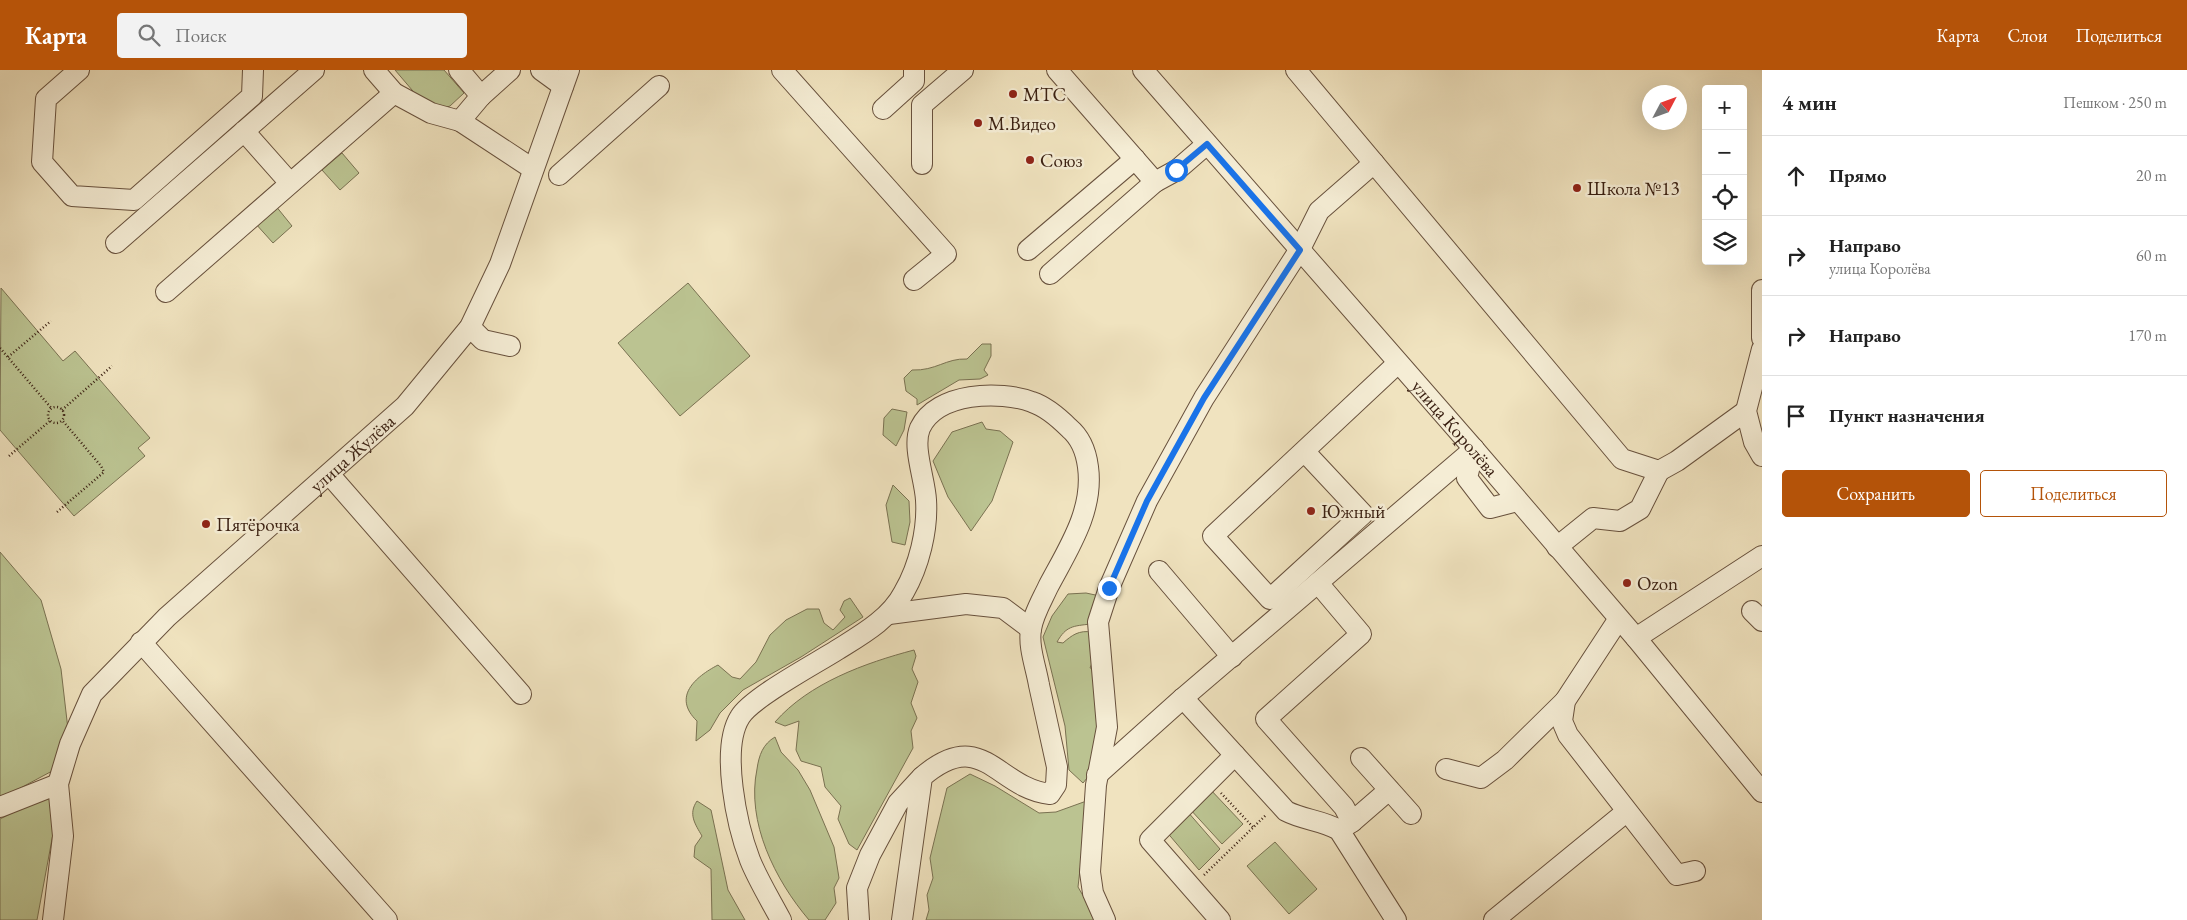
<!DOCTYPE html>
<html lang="ru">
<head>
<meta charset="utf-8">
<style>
  :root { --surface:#fff; --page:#f2f2f2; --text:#222; --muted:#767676; --line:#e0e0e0; --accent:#b45309 }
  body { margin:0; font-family:"EB Garamond",serif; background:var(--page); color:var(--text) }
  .controls { position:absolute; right:15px; top:15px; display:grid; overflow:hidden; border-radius:5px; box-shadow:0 5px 20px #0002 }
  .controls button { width:45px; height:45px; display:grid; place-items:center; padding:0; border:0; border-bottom:1px solid var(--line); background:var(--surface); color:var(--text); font:25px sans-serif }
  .compass { position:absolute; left:1642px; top:15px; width:45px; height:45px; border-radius:50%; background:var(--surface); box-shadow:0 5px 20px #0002; rotate:49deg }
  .stop { position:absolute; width:15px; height:15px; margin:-11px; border:4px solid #1a73e8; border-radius:50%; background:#fff }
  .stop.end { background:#1a73e8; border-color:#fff; box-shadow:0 1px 5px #0008 }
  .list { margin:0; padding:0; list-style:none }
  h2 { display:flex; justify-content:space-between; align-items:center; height:65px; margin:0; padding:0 20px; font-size:21px }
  h2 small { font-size:16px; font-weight:400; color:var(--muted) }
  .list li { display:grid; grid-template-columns:32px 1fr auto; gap:15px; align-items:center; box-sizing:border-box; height:80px; padding:0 20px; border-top:1px solid var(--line) }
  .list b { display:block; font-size:19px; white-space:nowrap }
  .list p { margin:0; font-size:16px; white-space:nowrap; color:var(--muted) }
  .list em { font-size:16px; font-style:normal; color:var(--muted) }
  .actions { display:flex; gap:10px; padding:15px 20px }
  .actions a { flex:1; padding:11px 0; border:1px solid var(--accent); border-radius:5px; text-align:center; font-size:18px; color:var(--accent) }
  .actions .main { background:var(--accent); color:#fff }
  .icon { flex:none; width:28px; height:28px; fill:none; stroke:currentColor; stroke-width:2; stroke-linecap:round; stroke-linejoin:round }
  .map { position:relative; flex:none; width:1762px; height:850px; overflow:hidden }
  header { display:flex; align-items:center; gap:30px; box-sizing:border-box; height:70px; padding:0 25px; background:var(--accent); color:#fff }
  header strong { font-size:24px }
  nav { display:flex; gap:28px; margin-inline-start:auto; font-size:18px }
  .search { width:350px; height:45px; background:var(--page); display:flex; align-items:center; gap:12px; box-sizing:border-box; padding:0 18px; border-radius:5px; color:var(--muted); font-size:19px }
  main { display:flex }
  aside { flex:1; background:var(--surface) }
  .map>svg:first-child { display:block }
  .green { fill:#bbc391; stroke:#7a7252 }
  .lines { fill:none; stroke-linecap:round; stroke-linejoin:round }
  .minor-casing { stroke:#68513d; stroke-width:22 }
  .path { stroke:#3a2012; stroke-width:2.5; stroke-dasharray:1 2.5; stroke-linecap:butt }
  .minor { stroke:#f5edd5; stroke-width:20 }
  .route { stroke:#1a73e8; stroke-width:6 }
  .poi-dot { fill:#8f2418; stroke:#f5edd5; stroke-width:2 }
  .labels { text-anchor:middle; stroke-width:5; stroke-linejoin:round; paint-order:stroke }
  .poi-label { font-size:19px; fill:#3a2012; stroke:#f5edd5; text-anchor:start }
  .street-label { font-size:19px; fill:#3a2012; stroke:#f5edd5 }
</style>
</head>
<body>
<header>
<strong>Карта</strong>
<div class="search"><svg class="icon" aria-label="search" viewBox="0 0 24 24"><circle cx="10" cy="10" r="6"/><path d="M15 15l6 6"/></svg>Поиск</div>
<nav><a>Карта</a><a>Слои</a><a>Поделиться</a></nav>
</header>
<main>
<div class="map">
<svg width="1762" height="850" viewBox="0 0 1762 850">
  <rect width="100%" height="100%" fill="#f0e3bf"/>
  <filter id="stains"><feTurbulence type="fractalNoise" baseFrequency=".004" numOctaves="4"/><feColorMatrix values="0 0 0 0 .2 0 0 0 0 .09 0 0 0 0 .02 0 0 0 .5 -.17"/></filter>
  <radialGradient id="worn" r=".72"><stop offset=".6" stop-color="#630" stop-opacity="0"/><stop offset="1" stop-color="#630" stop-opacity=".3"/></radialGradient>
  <!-- green -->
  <g class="green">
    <path d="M395,0h49l20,23 -14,13 -6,2 -26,-11z"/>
    <path d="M342,83l17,20 -19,17 -18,-20z"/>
    <path d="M275,135l17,21 -19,17 -18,-20z"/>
    <path d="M688,213l62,73 -70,60 -62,-73z"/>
    <path d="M1,218l62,73 12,-10 75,87 -12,10 7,8 -71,60 -74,-86z"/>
    <path d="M982,274h9v12l-7,14 4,5 -8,4 -21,1 -42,25v-6l-11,-8 -2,-13 8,-8c24,1 34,-12 55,-11z"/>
    <path d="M892,339l15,3 -3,18 -8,16 -13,-11 1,-17z"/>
    <path d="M982,352l4,7 14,2 13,11 -21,59 -21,30 -23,-34 -15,-36 19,-29z"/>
    <path d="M893,415l16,16 1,21 -5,23 -13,-3 -6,-37z"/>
    <path d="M0,482l41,48 20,69 8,69 -15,32 -54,29z"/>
    <path d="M1086,523l14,3 -9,28c-18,2 -25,2 -34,18l6,1c9,-8 16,-13 29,-11l2,26 -4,10 10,2 1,91 -18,22 -14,-13 -4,-44 -22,-89 9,-21 16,-22z"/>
    <path d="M850,528l13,19 -62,40 -58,33 -23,23 -10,17 -14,11 1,-20c-25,-24 -2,-44 21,-56l14,12 8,2 16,-17 14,-27 16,-15 21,-11h12l5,14 9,7 12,-13 -5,-7 4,-9z"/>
    <path d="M914,580l2,6 -4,13 6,13 -7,21 6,15 -6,13 2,17 -56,102 -8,-6 -11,-25 3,-13 -16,-19 -4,-20 -20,-6 -5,-11 3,-29 -14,5 -10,-4c34,-39 90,-59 139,-72z"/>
    <path d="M775,667l6,15 17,18 12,20 24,57 5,31 -5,10 2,15 -11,17h-16c-34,-40 -63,-98 -52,-151 2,-14 6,-25 18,-32z"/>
    <path d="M970,704l25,12 44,27 17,-1 36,-13 -5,50 -7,20 -2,18 19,33h-171l3,-10 -2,-15 6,-17 -3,-20 17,-70z"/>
    <path d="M1209,718l34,36 -21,20 -33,-36z"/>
    <path d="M49,724l6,29 -18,97h-37v-101z"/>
    <path d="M697,731l14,9 17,80 17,30h-33l-1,-51 -17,-12 1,-11 7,-10c-7,-12 -14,-22 -5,-35z"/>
    <path d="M1187,741l33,38 -21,21 -34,-40z"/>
    <path d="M1275,772l42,47 -28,25 -42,-48z"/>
  </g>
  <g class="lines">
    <defs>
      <g id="minor">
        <path d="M79,0l-33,29 -4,63 30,34 62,4 118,-104 1,-26"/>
        <path d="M374,0l20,23 37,20 29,8"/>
        <path d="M459,0l22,26 29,-26"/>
        <path d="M541,0l22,16"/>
        <path d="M782,0l164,184 -32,26"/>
        <path d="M1057,0l98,112 22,-12 30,-26"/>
        <path id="s1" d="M1143,0l331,379 162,189 126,154"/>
        <path d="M1296,0l326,389 37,12 18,-10 69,-50"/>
        <path d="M481,26l-21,25 73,48"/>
        <path d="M883,39l31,-28v-11"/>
        <path d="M244,61l46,52"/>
        <path d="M922,94v-59l41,-35"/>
        <path d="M559,105l100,-89"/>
        <path d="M116,173l198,-173"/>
        <path d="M1028,180l107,-91"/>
        <path d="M1050,204l105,-92"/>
        <path d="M1762,220v48"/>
        <path d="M166,222l228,-199"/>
        <path d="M470,257l13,13 27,6"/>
        <path d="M1762,279l-16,62 8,31 8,14"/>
        <path d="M1474,379l-7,29 23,30 27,-7"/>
        <path d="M1304,381l59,63 -93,85 -57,-63 185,-173"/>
        <path d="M329,404l192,220"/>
        <path d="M1557,477l36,-29 27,3 20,-12 19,-38"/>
        <path d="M1159,501l73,86"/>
        <path d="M1318,513l43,51 -95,85 78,88 8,15 -13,8"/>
        <path d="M1752,541l10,10"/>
        <path d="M889,544l77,-10 37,4 28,21"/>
        <path d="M1618,550l-53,81 -3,20 6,14 109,140 18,-4"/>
        <path d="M1636,568l126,-82"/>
        <path d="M141,572l246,278"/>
        <path d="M1183,628l103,113c17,9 36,9 53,19l57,90"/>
        <path d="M1361,688l50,56"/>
        <path d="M1446,699l35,9 24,-18 60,-59"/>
        <path d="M1097,705l86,-77 291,-249"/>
        <path d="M0,737l58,-23"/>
        <path d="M1352,752l37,-32"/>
        <path id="s2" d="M53,850l10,-84 -5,-52 12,-40 22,-50 75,-77 238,-211 65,-79 30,-63 69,-194"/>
        <path d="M781,850c-10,-19 -23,-40 -31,-60 -13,-34 -30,-111 -10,-143 11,-19 75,-53 97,-67 24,-15 53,-31 67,-58 15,-26 24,-62 22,-92 -1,-21 -14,-53 -6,-72 17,-36 80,-38 112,-26 15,5 27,16 37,26 12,10 17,23 19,39 6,44 -20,82 -40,120 -6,13 -15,28 -17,42 -3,18 5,38 8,56 6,27 12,55 18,82l-1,18 -6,9c-54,-6 -67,-69 -128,-17l-20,143"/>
        <path d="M859,850l-2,-32 13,-33 28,-52 24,-26"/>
        <path d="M1105,850l-12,-27 -3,-21 6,-87 11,-58 -9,-105 11,-34 38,-87 57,-103 96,-149 19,-38 55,-48"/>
        <path d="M1220,850l-70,-80 85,-85"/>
        <path d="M1494,850l132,-108"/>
      </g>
    </defs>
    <!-- minor casing -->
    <use href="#minor" class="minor-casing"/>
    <!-- path -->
    <g class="path">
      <path d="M0,278l52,61"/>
      <path d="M8,287l43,-36"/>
      <circle cx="56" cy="345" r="8"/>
      <path d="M62,340l50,-44"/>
      <path d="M9,386l42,-36"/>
      <path d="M57,442l47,-40 -3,-6 -39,-46"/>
      <path d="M1221,723l32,34"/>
      <path d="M1204,805l62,-60"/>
    </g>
    <!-- minor -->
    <use href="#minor" class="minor"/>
  </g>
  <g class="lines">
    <!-- route -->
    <path class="route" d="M1109,518l38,-87 57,-103 96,-148 -93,-106 -31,26"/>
  </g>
  <!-- markers -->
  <g class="poi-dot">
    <circle cx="1013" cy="24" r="5"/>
    <circle cx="978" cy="53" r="5"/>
    <circle cx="1030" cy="90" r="5"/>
    <circle cx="1577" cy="118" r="5"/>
    <circle cx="1311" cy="441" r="5"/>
    <circle cx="206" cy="454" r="5"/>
    <circle cx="1627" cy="513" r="5"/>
  </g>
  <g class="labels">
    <!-- poi labels -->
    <g class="poi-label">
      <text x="1023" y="31">МТС</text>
      <text x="988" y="60">М.Видео</text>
      <text x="1040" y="97">Союз</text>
      <text x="1587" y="125">Школа №13</text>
      <text x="1321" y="448">Южный</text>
      <text x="216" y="461">Пятёрочка</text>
      <text x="1637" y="520">Ozon</text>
    </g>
    <!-- street labels -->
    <g class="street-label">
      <text dy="7" stroke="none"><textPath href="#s1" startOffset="475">улица Королёва</textPath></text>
      <text dy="7" stroke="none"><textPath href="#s2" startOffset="588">улица Жулёва</textPath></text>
    </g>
  </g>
  <rect width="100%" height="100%" filter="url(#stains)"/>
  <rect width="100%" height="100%" fill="url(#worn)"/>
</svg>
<div class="controls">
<button>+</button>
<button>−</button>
<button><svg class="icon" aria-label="locate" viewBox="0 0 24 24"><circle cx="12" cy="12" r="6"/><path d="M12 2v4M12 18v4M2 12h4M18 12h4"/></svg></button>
<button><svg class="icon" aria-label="layers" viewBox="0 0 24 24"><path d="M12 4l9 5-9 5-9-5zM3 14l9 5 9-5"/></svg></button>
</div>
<svg class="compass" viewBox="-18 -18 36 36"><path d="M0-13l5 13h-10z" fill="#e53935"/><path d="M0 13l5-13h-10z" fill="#767676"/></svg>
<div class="stop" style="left:1176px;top:100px"></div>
<div class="stop end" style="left:1109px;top:518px"></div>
</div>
<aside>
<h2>4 мин<small>Пешком · 250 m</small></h2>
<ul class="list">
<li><svg class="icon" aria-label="ahead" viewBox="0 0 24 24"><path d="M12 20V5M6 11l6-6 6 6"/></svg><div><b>Прямо</b></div><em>20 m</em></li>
<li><svg class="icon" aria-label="right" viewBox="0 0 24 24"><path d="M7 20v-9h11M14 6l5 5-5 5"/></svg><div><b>Направо</b><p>улица Королёва</p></div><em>60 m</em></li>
<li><svg class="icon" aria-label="right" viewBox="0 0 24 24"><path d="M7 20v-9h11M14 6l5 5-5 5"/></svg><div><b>Направо</b></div><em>170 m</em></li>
<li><svg class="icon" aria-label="arrive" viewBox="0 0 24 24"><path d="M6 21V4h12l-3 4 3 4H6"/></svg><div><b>Пункт назначения</b></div></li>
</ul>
<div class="actions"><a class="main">Сохранить</a><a>Поделиться</a></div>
</aside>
</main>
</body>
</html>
